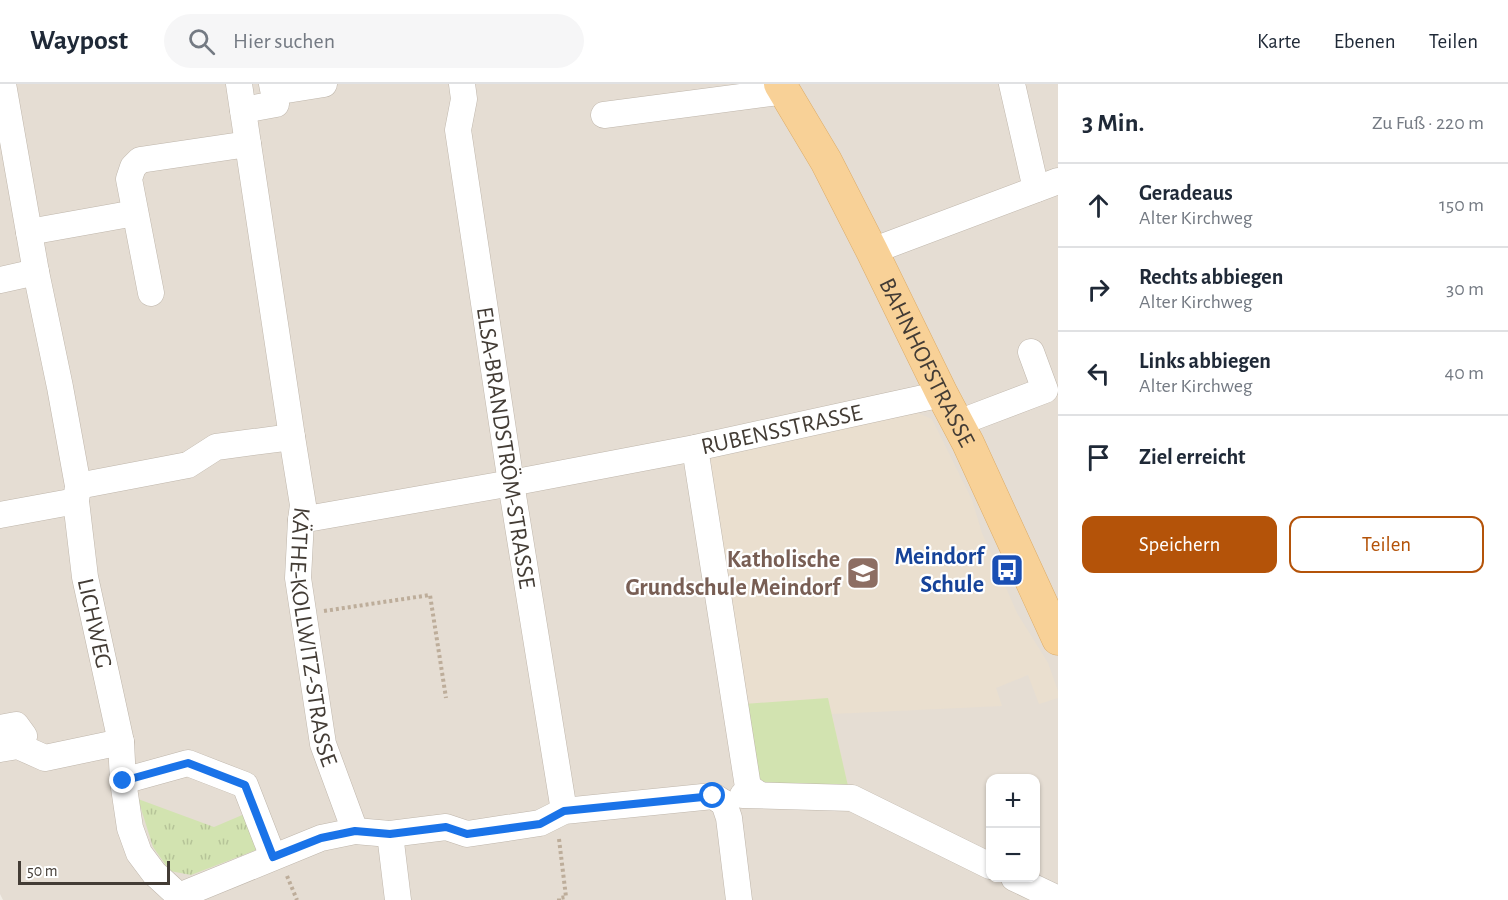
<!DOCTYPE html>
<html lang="de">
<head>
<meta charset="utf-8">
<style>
  :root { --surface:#fff; --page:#f6f6f7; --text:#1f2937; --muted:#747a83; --line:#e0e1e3; --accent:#b45309 }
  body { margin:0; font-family:"Alegreya Sans",sans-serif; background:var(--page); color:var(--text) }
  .controls { position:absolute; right:18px; bottom:18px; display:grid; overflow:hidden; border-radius:12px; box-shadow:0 2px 4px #0004 }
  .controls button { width:54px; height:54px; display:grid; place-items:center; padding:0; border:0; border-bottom:2px solid var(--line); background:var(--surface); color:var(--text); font:30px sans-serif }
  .scale { position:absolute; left:18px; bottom:15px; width:152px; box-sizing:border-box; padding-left:6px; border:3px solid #433c35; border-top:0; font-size:16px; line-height:21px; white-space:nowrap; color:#433c35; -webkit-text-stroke:4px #fff; paint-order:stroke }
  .stop { position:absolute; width:18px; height:18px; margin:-14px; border:4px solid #1a73e8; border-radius:50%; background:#fff }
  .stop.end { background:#1a73e8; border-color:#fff; box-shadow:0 2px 6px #0008 }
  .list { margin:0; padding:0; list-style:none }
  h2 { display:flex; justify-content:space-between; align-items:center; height:78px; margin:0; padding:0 24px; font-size:26px }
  h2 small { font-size:20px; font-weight:400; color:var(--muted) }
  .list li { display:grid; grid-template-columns:39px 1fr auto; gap:18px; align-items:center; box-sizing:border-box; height:84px; padding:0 24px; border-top:2px solid var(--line) }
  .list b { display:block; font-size:22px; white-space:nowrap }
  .list p { margin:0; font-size:20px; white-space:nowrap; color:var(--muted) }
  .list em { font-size:20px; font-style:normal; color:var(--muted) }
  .actions { display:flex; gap:12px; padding:18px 24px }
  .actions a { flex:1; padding:14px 0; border:2px solid var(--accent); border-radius:12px; text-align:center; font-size:21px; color:var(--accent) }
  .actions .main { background:var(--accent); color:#fff }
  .icon { flex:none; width:33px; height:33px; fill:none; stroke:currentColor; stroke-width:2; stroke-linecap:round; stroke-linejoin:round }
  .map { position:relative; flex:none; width:1058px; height:816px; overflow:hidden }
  header { display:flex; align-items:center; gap:36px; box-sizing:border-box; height:84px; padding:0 30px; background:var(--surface); border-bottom:2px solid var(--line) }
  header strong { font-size:28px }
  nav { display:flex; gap:33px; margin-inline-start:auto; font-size:21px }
  .search { width:420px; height:54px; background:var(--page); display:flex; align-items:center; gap:15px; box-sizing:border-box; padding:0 21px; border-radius:33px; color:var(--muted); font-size:22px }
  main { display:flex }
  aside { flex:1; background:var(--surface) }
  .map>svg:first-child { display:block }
  .residential { fill:#e5ddd3; fill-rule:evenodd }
  .education { fill:#eadfcf }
  .grass { fill:url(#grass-tufts) }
  .park { fill:#d2e3b0 }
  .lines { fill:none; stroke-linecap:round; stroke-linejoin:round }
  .minor-casing { stroke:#bfb6ab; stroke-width:27 }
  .major-casing { stroke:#dcac68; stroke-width:33 }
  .path { stroke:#bdad9a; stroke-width:4; stroke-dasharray:3 3; stroke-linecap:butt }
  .minor { stroke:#fff; stroke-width:26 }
  .major { stroke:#f8d197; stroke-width:32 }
  .route { stroke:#1a73e8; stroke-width:8 }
  .labels { text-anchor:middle; stroke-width:4.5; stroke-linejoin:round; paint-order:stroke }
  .street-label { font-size:24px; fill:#433c35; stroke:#fff }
  .transit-label { font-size:24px; font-weight:bold; fill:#164399; stroke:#fff; text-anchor:end }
  .education-label { font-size:24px; font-weight:bold; fill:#785e54; stroke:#fff; text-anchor:end }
</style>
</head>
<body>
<header>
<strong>Waypost</strong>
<div class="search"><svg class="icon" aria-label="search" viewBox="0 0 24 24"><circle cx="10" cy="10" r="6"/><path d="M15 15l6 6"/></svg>Hier suchen</div>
<nav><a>Karte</a><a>Ebenen</a><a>Teilen</a></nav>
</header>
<main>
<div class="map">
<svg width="1058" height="816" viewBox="0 0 1058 816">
  <defs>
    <pattern id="grass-tufts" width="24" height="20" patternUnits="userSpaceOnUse" patternTransform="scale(1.5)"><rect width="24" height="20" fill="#d2e3b0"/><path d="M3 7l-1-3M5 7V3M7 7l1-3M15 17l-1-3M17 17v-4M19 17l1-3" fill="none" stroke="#b6c498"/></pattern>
  </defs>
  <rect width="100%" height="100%" fill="#f1ece5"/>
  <!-- residential -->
  <path class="residential" d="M0,0h1058v816h-1055l-3,-6zM990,694h46v100h-46z"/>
  <!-- education -->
  <path class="education" d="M915,328l17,7 40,81 10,33 35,80 31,50 10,28v7l-19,6 -11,-29 -32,13 6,18 -170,8 16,72 -93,-8 -46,-319z"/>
  <!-- grass -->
  <path class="grass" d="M138,715l76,28 33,-14 14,35 -70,27 -21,-4 -17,-24z"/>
  <!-- park -->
  <path class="park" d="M828,614l20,88 -80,4 -13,-12 -11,-74z"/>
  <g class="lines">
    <defs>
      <g id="minor">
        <path id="s1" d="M3,0l33,188 24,115 18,99 -2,15 9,76 36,165 2,39 7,47 9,25 15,20 25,23 2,4"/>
        <path d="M239,0l9,60"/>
        <path id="s2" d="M462,0l2,15 -6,31 53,353 53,328"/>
        <path d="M1012,0l24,105"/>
        <path d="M274,8l50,-8"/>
        <path d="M243,26l33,-6 -4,-20"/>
        <path d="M604,31l182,-24"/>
        <path d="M29,148l106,-19"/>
        <path d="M872,167l186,-70"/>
        <path d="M0,196l36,-8"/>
        <path id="s3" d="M151,209l-22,-114 4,-12 7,-7 108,-16 44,293 11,68 -2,15 -3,58 25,166 32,87"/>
        <path d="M958,339l87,-33 -14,-38"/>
        <path d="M695,364l53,339 12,8"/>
        <path d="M78,402l110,-21 28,-18 76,-10"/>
        <path d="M0,431l76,-14"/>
        <path id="s4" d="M301,436l210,-37 184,-35 247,-54"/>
        <path d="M0,644l16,-3 8,11 -6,10"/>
        <path d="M0,665l18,-3 27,12 76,-16"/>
        <path d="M123,697l65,-18 57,22 28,72"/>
        <path d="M743,711l109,3 138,68"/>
        <path d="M724,719l5,15 10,82"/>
        <path d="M390,750l8,66"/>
        <path d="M1014,794l44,21"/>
        <path d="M179,812l142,-58 34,-7 35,3 56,-7 21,7 73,-11 24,-12 149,-15 11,7"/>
      </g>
      <g id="major">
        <path id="s5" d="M780,0l46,77 46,90 70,143 26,49 90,196"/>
      </g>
    </defs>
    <!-- minor casing -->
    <use href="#minor" class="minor-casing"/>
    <!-- major casing -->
    <use href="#major" class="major-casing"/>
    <!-- path -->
    <g class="path">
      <path d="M324,527l106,-16 16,103"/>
      <path d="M559,755l7,58 -7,1v2"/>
      <path d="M287,792l10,24"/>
    </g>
    <!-- minor -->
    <use href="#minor" class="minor"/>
    <!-- major -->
    <use href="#major" class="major"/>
  </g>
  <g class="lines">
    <!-- route -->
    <path class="route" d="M123,697l65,-18 57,22 28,72 48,-19 34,-7 35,3 56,-7 21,7 73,-10 24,-13 149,-15"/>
  </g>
  <!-- icons -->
  <defs>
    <symbol id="bus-square" viewBox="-11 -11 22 22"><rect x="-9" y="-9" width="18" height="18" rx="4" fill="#1a4fb4" stroke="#fff"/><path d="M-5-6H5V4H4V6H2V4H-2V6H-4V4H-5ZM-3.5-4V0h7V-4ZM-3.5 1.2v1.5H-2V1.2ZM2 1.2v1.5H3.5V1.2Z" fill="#fff"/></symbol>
    <symbol id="school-square" viewBox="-11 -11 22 22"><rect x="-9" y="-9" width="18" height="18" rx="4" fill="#8d6e63" stroke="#fff"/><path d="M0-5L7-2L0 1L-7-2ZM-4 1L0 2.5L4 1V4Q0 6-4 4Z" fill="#fff"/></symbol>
  </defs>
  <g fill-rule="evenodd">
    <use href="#bus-square" x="988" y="467" width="38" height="38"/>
    <use href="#school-square" x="844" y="470" width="38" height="38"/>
  </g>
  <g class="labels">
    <!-- street labels -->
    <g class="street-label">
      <text dy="8" stroke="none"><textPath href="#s5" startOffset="315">BAHNHOFSTRASSE</textPath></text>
      <text dy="8" stroke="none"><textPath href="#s4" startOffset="489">RUBENSSTRASSE</textPath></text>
      <text dy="8" stroke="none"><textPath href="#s2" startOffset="368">ELSA-BRANDSTRÖM-STRASSE</textPath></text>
      <text dy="8" stroke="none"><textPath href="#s1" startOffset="548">LICHWEG</textPath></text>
      <text dy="8" stroke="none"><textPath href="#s3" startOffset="746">KÄTHE-KOLLWITZ-STRASSE</textPath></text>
    </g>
    <!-- transit labels -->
    <g class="transit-label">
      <text x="984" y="480">Meindorf<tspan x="984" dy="28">Schule</tspan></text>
    </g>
    <!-- education labels -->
    <g class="education-label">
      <text x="840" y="483">Katholische<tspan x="840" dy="28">Grundschule Meindorf</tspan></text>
    </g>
  </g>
</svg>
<div class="controls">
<button>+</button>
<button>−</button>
</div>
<div class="scale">50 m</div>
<div class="stop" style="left:713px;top:712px"></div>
<div class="stop end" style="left:123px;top:697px"></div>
</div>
<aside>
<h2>3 Min.<small>Zu Fuß · 220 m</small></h2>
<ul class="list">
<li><svg class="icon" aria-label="ahead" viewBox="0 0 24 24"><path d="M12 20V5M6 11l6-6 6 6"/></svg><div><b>Geradeaus</b><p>Alter Kirchweg</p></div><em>150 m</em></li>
<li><svg class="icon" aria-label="right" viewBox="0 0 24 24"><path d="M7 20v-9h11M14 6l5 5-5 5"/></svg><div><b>Rechts abbiegen</b><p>Alter Kirchweg</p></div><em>30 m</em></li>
<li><svg class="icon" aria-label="left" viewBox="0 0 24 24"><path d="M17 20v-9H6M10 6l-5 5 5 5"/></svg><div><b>Links abbiegen</b><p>Alter Kirchweg</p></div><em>40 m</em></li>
<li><svg class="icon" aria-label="arrive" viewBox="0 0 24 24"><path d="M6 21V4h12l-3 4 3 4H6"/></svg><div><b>Ziel erreicht</b></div></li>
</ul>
<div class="actions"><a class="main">Speichern</a><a>Teilen</a></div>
</aside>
</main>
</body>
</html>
